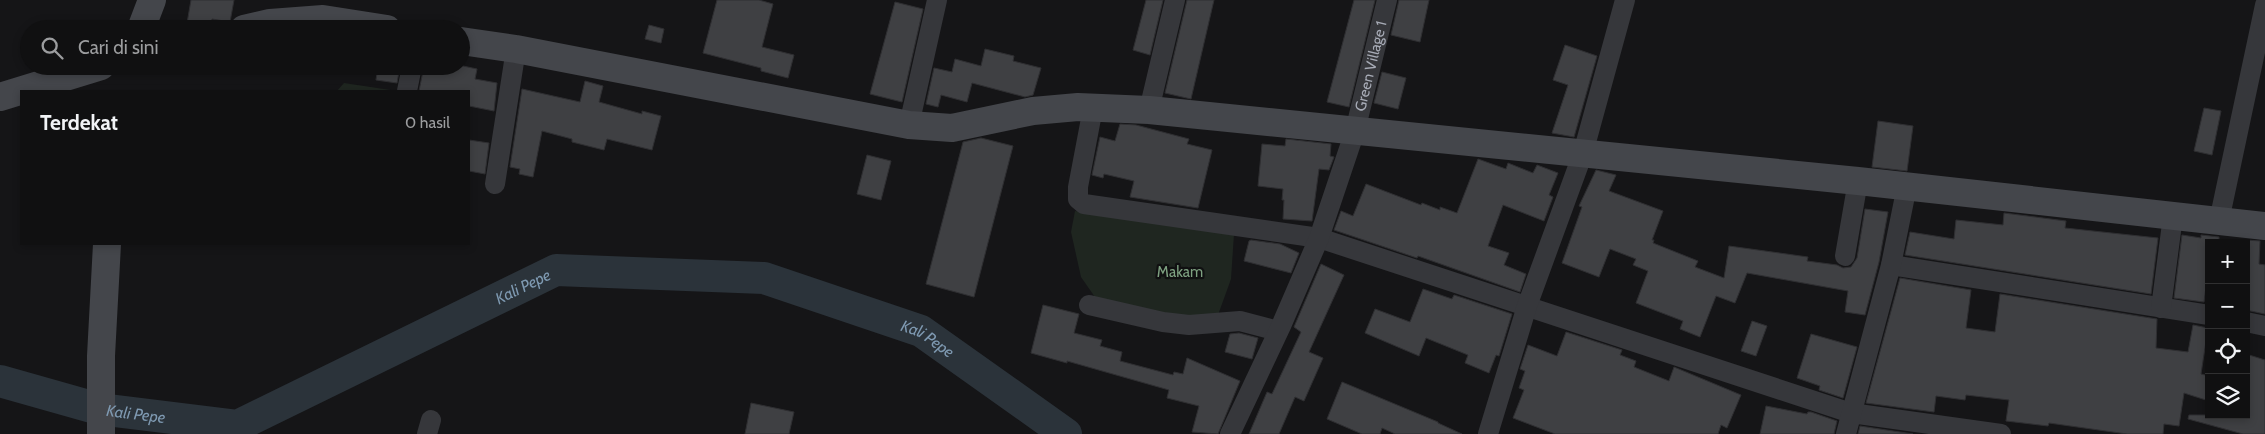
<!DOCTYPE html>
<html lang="id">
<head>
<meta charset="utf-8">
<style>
  :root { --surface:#101011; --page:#19191a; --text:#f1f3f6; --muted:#9c9d9f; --line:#303031 }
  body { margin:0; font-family:Cabin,sans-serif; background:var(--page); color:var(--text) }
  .controls { position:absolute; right:15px; bottom:15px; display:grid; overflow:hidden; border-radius:0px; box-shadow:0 2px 8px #0003 }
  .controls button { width:45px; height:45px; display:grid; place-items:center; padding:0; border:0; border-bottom:1px solid var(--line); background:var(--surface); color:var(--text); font:25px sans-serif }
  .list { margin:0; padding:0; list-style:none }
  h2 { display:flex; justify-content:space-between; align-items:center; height:65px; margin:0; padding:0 20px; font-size:21px }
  h2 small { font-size:16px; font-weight:400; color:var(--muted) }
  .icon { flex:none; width:28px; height:28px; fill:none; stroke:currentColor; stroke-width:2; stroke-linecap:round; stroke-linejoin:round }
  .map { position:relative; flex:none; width:2265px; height:434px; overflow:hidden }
  .search { position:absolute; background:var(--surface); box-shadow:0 2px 8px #0003; left:20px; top:20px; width:450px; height:55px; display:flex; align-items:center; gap:12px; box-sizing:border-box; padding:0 18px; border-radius:28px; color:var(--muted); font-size:19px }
  .panel { position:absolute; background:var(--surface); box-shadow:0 2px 8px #0003; left:20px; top:90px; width:450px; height:155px; border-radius:0px }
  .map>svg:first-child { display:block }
  .green { fill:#1f2620 }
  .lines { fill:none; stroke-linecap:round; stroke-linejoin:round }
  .river { stroke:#2b333a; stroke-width:32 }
  .building { fill:#3f4043; stroke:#2f2f32 }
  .street { stroke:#36373b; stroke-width:20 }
  .secondary { stroke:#44464b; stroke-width:28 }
  .labels { text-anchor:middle; stroke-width:4.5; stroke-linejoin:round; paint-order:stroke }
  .street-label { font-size:15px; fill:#a7abb6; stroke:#101011 }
  .park-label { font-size:15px; fill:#7ea181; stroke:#101011 }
  .water-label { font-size:16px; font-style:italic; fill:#7e99b1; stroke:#101011 }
</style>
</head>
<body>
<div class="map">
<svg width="2265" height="434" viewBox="0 0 2265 434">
  <rect width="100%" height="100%" fill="#151517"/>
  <!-- green -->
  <g class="green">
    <path d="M344,83l53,8h-60z"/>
    <path d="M1075,211l159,23 -3,45 -13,36 -25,5 -96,-20 -16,-23 -10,-45z"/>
  </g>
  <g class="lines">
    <!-- river -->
    <path class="river" id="s1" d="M0,381l99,28 138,17 319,-156 208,8 157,53 145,103"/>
  </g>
  <!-- building -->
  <g class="building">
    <path d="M191,0h43l-4,22 -18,-3 -2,10h-24z"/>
    <path d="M717,0h42l14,4 -11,43 32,8 -6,23 -27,-7v-3l-58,-15z"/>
    <path d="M1146,0h17l-13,55 -17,-5z"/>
    <path d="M1187,0h27l-23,99 -26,-6z"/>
    <path d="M1354,0h21l-26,107 -22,-5z"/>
    <path d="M1399,0h30l-9,42 -29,-7z"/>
    <path d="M895,2l28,7 -21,93 -32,-8z"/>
    <path d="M649,25l15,4 -3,14 -16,-4z"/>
    <path d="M1565,45l32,11 -23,81 -22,-4 16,-48 -15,-5z"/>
    <path d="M985,49l29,7 -1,5 28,7 -8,27 -8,2 -53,-14 -5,19 -26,-7 -3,12 -12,-3 8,-36 18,4 3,-13 26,7z"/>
    <path d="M378,66h22l-3,17 -21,-3z"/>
    <path d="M439,66h24l14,3 -2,10 22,4 -3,28 -25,-5v-15h-50l4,-20 14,2z"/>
    <path d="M1382,72l24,6 -8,31 -24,-6z"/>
    <path d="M585,81l18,5 -4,16 43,12v-3l19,5 -9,34 -45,-11 -3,11 -32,-8v-3l-30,-8 -9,46 -14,-3 1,-5 -10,-2 12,-78 58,13z"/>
    <path d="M2204,108l17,3 -9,44 -18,-4z"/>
    <path d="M1878,121l35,5 -6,45 -35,-4z"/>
    <path d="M1120,124l16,1 53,14 -2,5 25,6 -14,58 -68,-11 4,-16 -30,-7 -1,4 -11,-3 8,-38 15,4z"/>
    <path d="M981,138l32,8 -39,151 -48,-13 37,-142z"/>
    <path d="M1286,139l45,5 -1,12 4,1 -5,13 -10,-1 -7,52 -29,-2 1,-19h-2l1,-11 -25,-3 4,-42 23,2z"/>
    <path d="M469,140l20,3 -4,31 -16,-3z"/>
    <path d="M867,155l24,6 -10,39 -24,-6z"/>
    <path d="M1478,159l28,10 2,-6 25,10 4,-8 21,8 -9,22 4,2 -9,24 -41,-16 -15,41 21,7 -5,12 22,9 -6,18 -102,-36 -1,2 -83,-28 7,-19 12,5 13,-32 55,21 1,-2 18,7v-3l17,6z"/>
    <path d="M1596,170l20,5 -7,16 54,20 -11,29h2l-1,3 45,18 -3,6 29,11 5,-32 79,11 -1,4 30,4 6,3 8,-1 6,-9 8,-49 23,3 -9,50 -14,53 -20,-3 3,-21 -101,-18 -12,30 -19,-7 -16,41 -20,-8 3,-8 -47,-18 12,-32 -15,-6 3,-6 -26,-10 -11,28 -37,-14 20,-56 -3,-1z"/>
    <path d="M2004,213l62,8 -1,7 93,10 -7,56 -246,-39 5,-23 44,7 2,-19 47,5z"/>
    <path d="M2182,235l19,3v-3l18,2v6h-10v37l-2,-1 -3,23 -30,-4z"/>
    <path d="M1251,240l29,4 19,9 -8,20 -47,-12 5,-20z"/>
    <path d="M2246,240l14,1 -1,23 6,1v49l-19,-4z"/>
    <path d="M1321,264l23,11 -35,77 14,6 -19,43 -9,-4 -16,37h-30l18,-42 5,2 29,-62 -7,-5z"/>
    <path d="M1900,278l71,12 -5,38 29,4 5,-38 157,25 -1,29 32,4 5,-27 15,3 -7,46 8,2v25l-25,-8 -5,33 -15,-2 -1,10h-36l-78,-11 -1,3 -42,-5 3,-21 -43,-5 -1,5 -29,-4 -2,16 -68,-9z"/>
    <path d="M1423,289l29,10 2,-4 58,19 -13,42 -3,-1 -7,18 -24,-10 3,-8 -42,-17 -7,18 -54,-23 10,-24 35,13z"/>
    <path d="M1043,305l36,9 -5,19 28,7 -2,6 22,6 -2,9 53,14 1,-3 9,2 4,-16 53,23 -22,53 -26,-2 7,-26 -32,-8 2,-8 -102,-29v2l-36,-10z"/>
    <path d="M1752,321l15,5 -11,30 -15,-5z"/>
    <path d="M1566,332l56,18 -2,5 16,6 -2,6 35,14 5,-14 67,28 -14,33 -6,-3 -3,9h-163l-42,-16 11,-28 -5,-2 6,-17 -5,-2 8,-24 29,11z"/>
    <path d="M1239,333l19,5 -6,21 -27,-7 5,-18z"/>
    <path d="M1811,334l46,13 -14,51 -24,-8 1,-4 -23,-8z"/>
    <path d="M2246,354l19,6v74h-22l-55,-15 1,-4h57z"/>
    <path d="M1342,382l96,40v1l24,11h-67l-13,-6 -2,6h-18l-35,-15z"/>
    <path d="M751,403l43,9 -5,22h-44z"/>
    <path d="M1766,406l41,8 1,-2h3l26,9 -3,13h-74z"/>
    <path d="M1860,426l53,8h-55z"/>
  </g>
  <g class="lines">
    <!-- street -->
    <g class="street">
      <path d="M407,91l5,-25"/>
      <path d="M1093,108l-15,79v12l6,5 235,34 532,175 150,21"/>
      <path d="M1149,110l26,-110"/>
      <path d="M909,125l28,-125"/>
      <path d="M495,184l21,-135"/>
      <path d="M2219,221l46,-216"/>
      <path d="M1845,256l13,-75"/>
      <path d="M1891,265l318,50"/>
      <path d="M1089,305l74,17 26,3 51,-4 38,10"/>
      <path d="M2161,308l12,-92"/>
      <path d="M2246,322l19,4"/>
      <path d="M427,434l4,-14"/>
      <path id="s2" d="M1230,434l51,-108 38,-88 36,-107 32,-131"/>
      <path d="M1488,434l39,-128 56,-153 42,-153"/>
      <path d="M1846,434l45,-169 16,-79"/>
    </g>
    <!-- secondary -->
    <g class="secondary">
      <path d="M141,29l11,-29"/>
      <path d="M244,29l26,-6 53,-4 64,10"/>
      <path d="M461,41l55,8 393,76 43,3 81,-17 45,-4 71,3 709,71 407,45"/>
      <path d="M0,97l101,-31"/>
      <path d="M101,434v-78l6,-112"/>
    </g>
  </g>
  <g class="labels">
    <!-- street labels -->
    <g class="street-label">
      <text dy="5" stroke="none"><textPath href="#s2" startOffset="395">Green Village 1</textPath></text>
    </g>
    <!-- park labels -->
    <g class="park-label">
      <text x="1180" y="277">Makam</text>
    </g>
    <!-- water labels -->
    <g class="water-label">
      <text dy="6" stroke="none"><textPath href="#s1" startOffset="560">Kali Pepe</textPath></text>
      <text dy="6" stroke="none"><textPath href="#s1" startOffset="980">Kali Pepe</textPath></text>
      <text dy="6" stroke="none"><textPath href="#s1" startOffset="140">Kali Pepe</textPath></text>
    </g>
  </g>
</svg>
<div class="controls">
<button>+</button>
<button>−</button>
<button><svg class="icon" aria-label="locate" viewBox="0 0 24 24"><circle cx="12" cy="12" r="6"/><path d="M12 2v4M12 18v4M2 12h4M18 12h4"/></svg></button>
<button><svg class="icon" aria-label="layers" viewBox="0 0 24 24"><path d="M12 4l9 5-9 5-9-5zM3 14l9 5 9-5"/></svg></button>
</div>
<div class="search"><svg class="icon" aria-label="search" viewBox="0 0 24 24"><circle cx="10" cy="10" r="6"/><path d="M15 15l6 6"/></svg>Cari di sini</div>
<section class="panel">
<h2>Terdekat<small>0 hasil</small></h2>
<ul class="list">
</ul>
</section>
</div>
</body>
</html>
